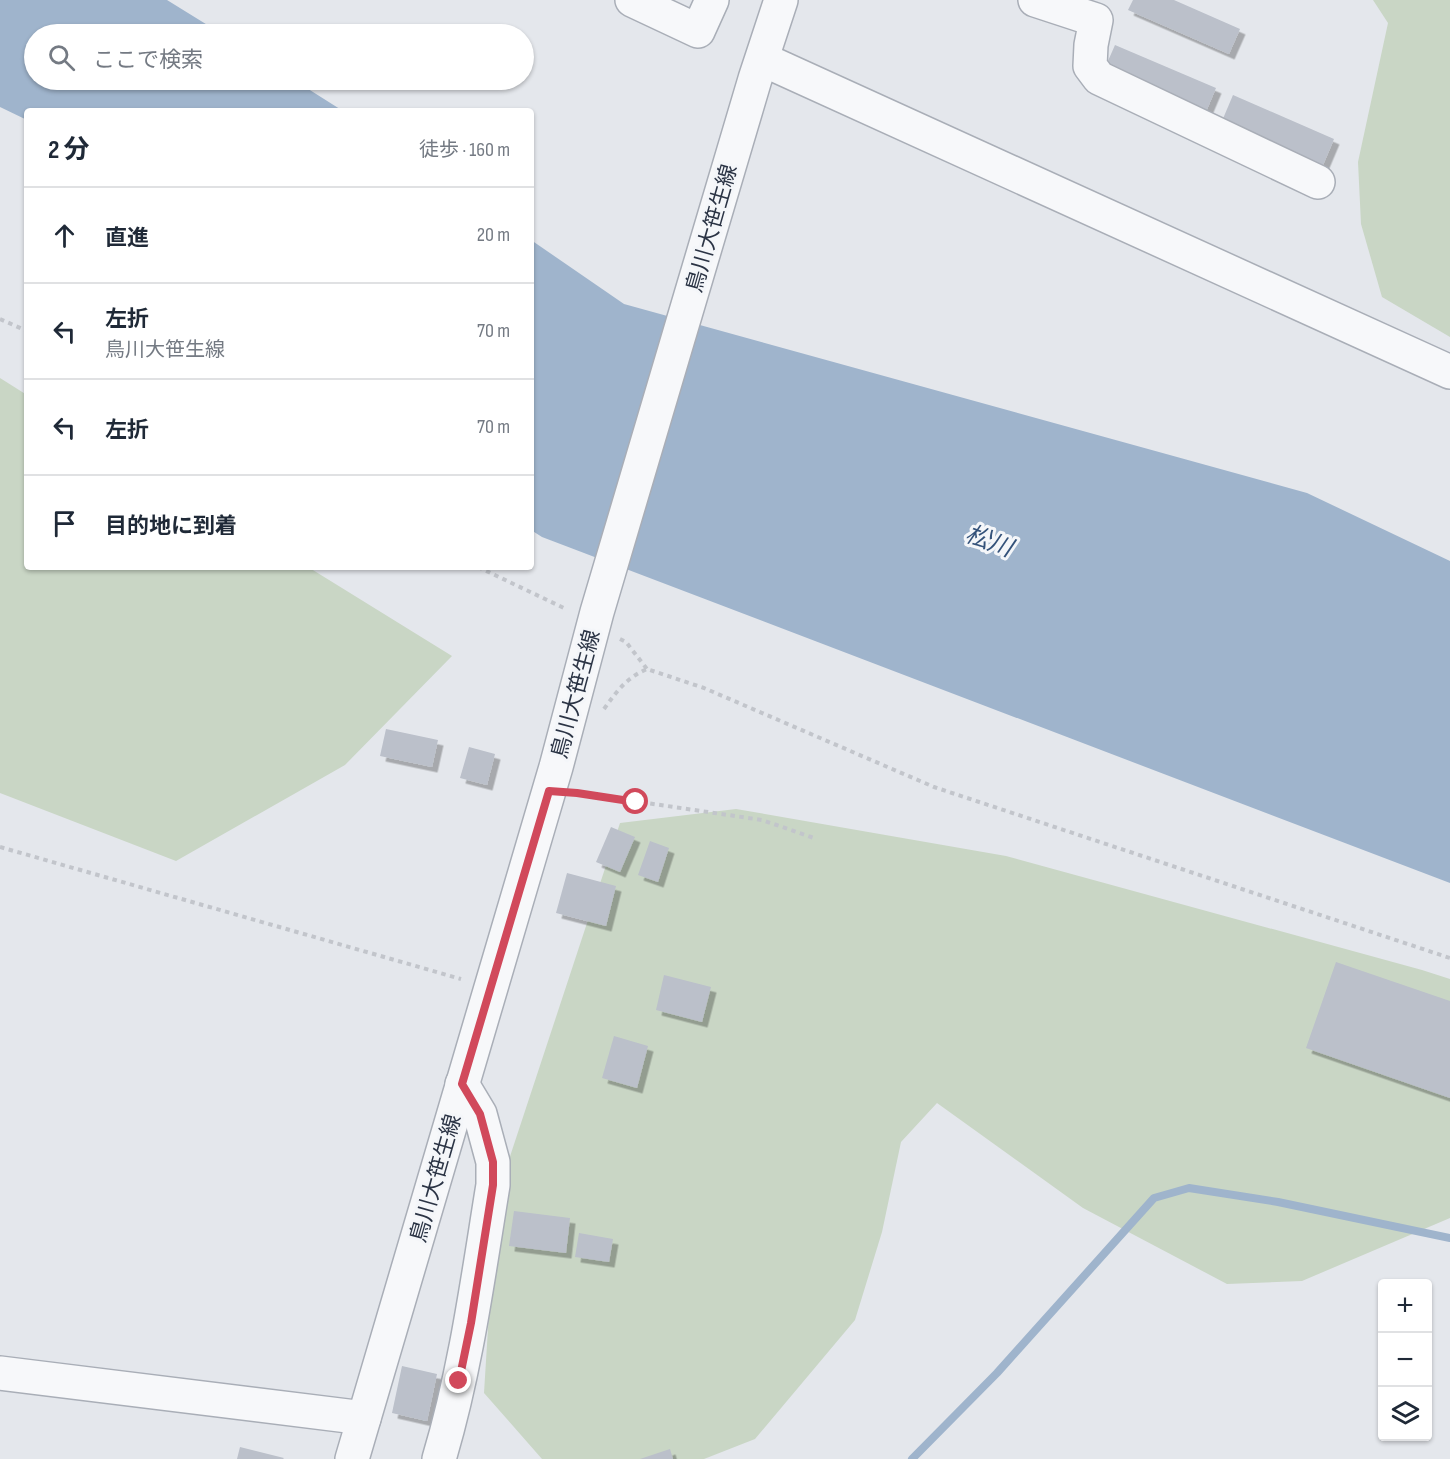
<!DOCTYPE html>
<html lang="ja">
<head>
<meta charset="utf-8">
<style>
  :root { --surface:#fff; --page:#f2f2f3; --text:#1f2937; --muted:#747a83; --line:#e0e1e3 }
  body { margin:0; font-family:"Sofia Sans Condensed","Noto Sans JP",sans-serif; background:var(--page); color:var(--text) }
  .controls { position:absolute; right:18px; bottom:18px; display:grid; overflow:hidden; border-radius:6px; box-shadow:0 2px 4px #0004 }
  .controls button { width:54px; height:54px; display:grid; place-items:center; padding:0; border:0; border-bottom:2px solid var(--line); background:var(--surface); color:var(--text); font:30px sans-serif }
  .stop { position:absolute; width:18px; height:18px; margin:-14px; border:4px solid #d1495b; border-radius:50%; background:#fff }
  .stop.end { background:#d1495b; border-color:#fff; box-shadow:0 2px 6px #0008 }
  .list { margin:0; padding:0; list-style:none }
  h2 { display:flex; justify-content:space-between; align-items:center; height:78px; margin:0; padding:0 24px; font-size:26px }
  h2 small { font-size:20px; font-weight:400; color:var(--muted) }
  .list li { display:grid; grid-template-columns:39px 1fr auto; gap:18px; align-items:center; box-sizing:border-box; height:96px; padding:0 24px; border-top:2px solid var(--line) }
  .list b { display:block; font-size:22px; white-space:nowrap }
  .list p { margin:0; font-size:20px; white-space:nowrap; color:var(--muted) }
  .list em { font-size:20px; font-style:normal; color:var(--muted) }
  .icon { flex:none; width:33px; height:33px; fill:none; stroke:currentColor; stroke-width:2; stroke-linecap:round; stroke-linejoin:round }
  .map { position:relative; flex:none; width:1450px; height:1459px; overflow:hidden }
  .search { position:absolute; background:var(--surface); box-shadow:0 2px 4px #0004; left:24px; top:24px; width:510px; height:66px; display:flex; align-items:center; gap:15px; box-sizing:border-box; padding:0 21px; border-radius:33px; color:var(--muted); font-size:22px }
  .panel { position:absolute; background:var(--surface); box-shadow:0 2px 4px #0004; left:24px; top:108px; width:510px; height:462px; border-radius:6px }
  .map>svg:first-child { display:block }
  .green { fill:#c9d6c5 }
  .water { fill:#9fb4cc }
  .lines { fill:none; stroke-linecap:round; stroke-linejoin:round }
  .stream { stroke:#9fb4cc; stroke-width:8 }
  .building { fill:#bbc0ca; filter:url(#shadow) }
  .minor-casing { stroke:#a9aeb7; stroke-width:36 }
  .path { stroke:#c2c5cb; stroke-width:4; stroke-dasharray:4.5 4.5; stroke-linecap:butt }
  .minor { stroke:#f7f8fa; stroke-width:33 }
  .route { stroke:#d1495b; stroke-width:8 }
  .labels { text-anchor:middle; stroke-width:6; stroke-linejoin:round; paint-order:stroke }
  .street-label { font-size:22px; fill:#2b3445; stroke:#f4f6f9 }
  .water-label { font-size:24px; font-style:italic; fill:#34527a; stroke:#f4f6f9 }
</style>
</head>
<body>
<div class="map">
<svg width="1450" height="1459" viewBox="0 0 1450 1459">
  <defs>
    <filter id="shadow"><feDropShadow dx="5.5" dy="5.5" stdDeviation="0" flood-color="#0004"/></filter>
  </defs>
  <rect width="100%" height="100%" fill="#e4e7ec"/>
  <!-- green -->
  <g class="green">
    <path d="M1373,0h77v337l-68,-40 -21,-73 -3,-62 30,-139z"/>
    <path d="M0,378l27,17v172h281l144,89 -107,109 -169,96 -176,-68z"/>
    <path d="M736,809l270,47 416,114 28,9v239l-148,63 -75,3 -144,-76 -146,-105 -36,39 -19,90 -27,88 -100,119 -51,20h-162l-58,-66 12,-194 124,-376z"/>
  </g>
  <!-- water -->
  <g class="water">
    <path d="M0,0h167l55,34h-188v46h260l49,31h-316v9l-27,-13z"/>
    <path d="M531,240l93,64 683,189 143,68v322l-908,-346 -11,-7z"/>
  </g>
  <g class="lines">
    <!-- stream -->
    <path class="stream" d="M912,1459l85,-86 157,-175 35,-10 89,14 172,36"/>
  </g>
  <!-- building -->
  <g class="building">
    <path d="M1133,0h41l66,29 -11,25 -101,-44z"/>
    <path d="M1115,45l101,43 -11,26 -101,-44z"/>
    <path d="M1233,95l101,44 -11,26 -101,-44z"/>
    <path d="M386,729l52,11 -6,27 -52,-11z"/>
    <path d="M469,747l26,7 -8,31 -27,-7z"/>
    <path d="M611,827l24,10 -15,35 -24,-10z"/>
    <path d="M650,841l19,7 -11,34 -20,-7z"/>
    <path d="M567,873l49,13 -10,40 -50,-13z"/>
    <path d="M1336,962l114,39v97l-144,-50z"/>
    <path d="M664,975l47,12 -9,35 -46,-12z"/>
    <path d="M614,1036l34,10 -11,42 -35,-10z"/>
    <path d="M514,1211l56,7 -4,35 -57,-7z"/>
    <path d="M579,1233l34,6 -4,23 -34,-5z"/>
    <path d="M402,1366l35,8 -10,47 -35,-8z"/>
    <path d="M240,1447l44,11 -1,1h-46z"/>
    <path d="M670,1449l3,10h-33z"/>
  </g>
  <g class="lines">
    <defs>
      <g id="minor">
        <path d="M632,0l66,31 14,-31"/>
        <path d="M1035,0l61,20 -5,25 -1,21 9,12 219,104"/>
        <path d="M775,65l675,307"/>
        <path d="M0,1373l364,45"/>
        <path d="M352,1459l204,-692 41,-155 158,-533 26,-79"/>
        <path d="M439,1459c27,-90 39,-182 54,-274v-23l-13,-48 -18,-30"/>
      </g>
    </defs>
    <!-- minor casing -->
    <use href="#minor" class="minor-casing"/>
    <!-- path -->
    <g class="path">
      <path d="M0,319l27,12"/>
      <path d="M478,567l88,42"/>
      <path d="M620,639l6,3 21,27"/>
      <path d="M604,709c13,-18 22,-31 43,-40l57,19 230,99 516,171"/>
      <path d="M579,793l183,27 52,18"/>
      <path d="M0,847l461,132"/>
    </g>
    <!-- minor -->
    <use href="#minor" class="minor"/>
  </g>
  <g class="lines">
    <!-- route -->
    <path class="route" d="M459,1381l12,-58 22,-138v-23l-13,-48 -18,-30 87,-293 28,2 59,9"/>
  </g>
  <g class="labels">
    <!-- street labels -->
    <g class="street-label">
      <text transform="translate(711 228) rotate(-74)" y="8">鳥川大笹生線</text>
      <text transform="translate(575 694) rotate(-75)" y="8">鳥川大笹生線</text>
      <text transform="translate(435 1178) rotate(-74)" y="8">鳥川大笹生線</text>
    </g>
    <!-- water labels -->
    <g class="water-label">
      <text transform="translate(989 541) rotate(20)" y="8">松川</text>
    </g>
  </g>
</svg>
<div class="controls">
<button>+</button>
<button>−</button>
<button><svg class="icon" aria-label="layers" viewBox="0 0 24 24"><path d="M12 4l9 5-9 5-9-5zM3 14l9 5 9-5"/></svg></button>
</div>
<div class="stop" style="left:636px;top:802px"></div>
<div class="stop end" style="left:459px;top:1381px"></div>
<div class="search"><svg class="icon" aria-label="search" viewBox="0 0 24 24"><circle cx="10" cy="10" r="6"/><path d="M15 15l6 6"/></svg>ここで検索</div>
<section class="panel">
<h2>2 分<small>徒歩 · 160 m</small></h2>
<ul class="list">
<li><svg class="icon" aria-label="ahead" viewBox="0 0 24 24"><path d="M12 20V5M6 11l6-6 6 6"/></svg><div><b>直進</b></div><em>20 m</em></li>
<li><svg class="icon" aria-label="left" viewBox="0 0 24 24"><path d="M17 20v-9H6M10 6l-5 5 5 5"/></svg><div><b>左折</b><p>鳥川大笹生線</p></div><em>70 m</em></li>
<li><svg class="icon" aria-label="left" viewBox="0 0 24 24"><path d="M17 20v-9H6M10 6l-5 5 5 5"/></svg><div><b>左折</b></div><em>70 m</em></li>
<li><svg class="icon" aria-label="arrive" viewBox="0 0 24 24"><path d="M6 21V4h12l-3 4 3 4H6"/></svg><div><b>目的地に到着</b></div></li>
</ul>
</section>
</div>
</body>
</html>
